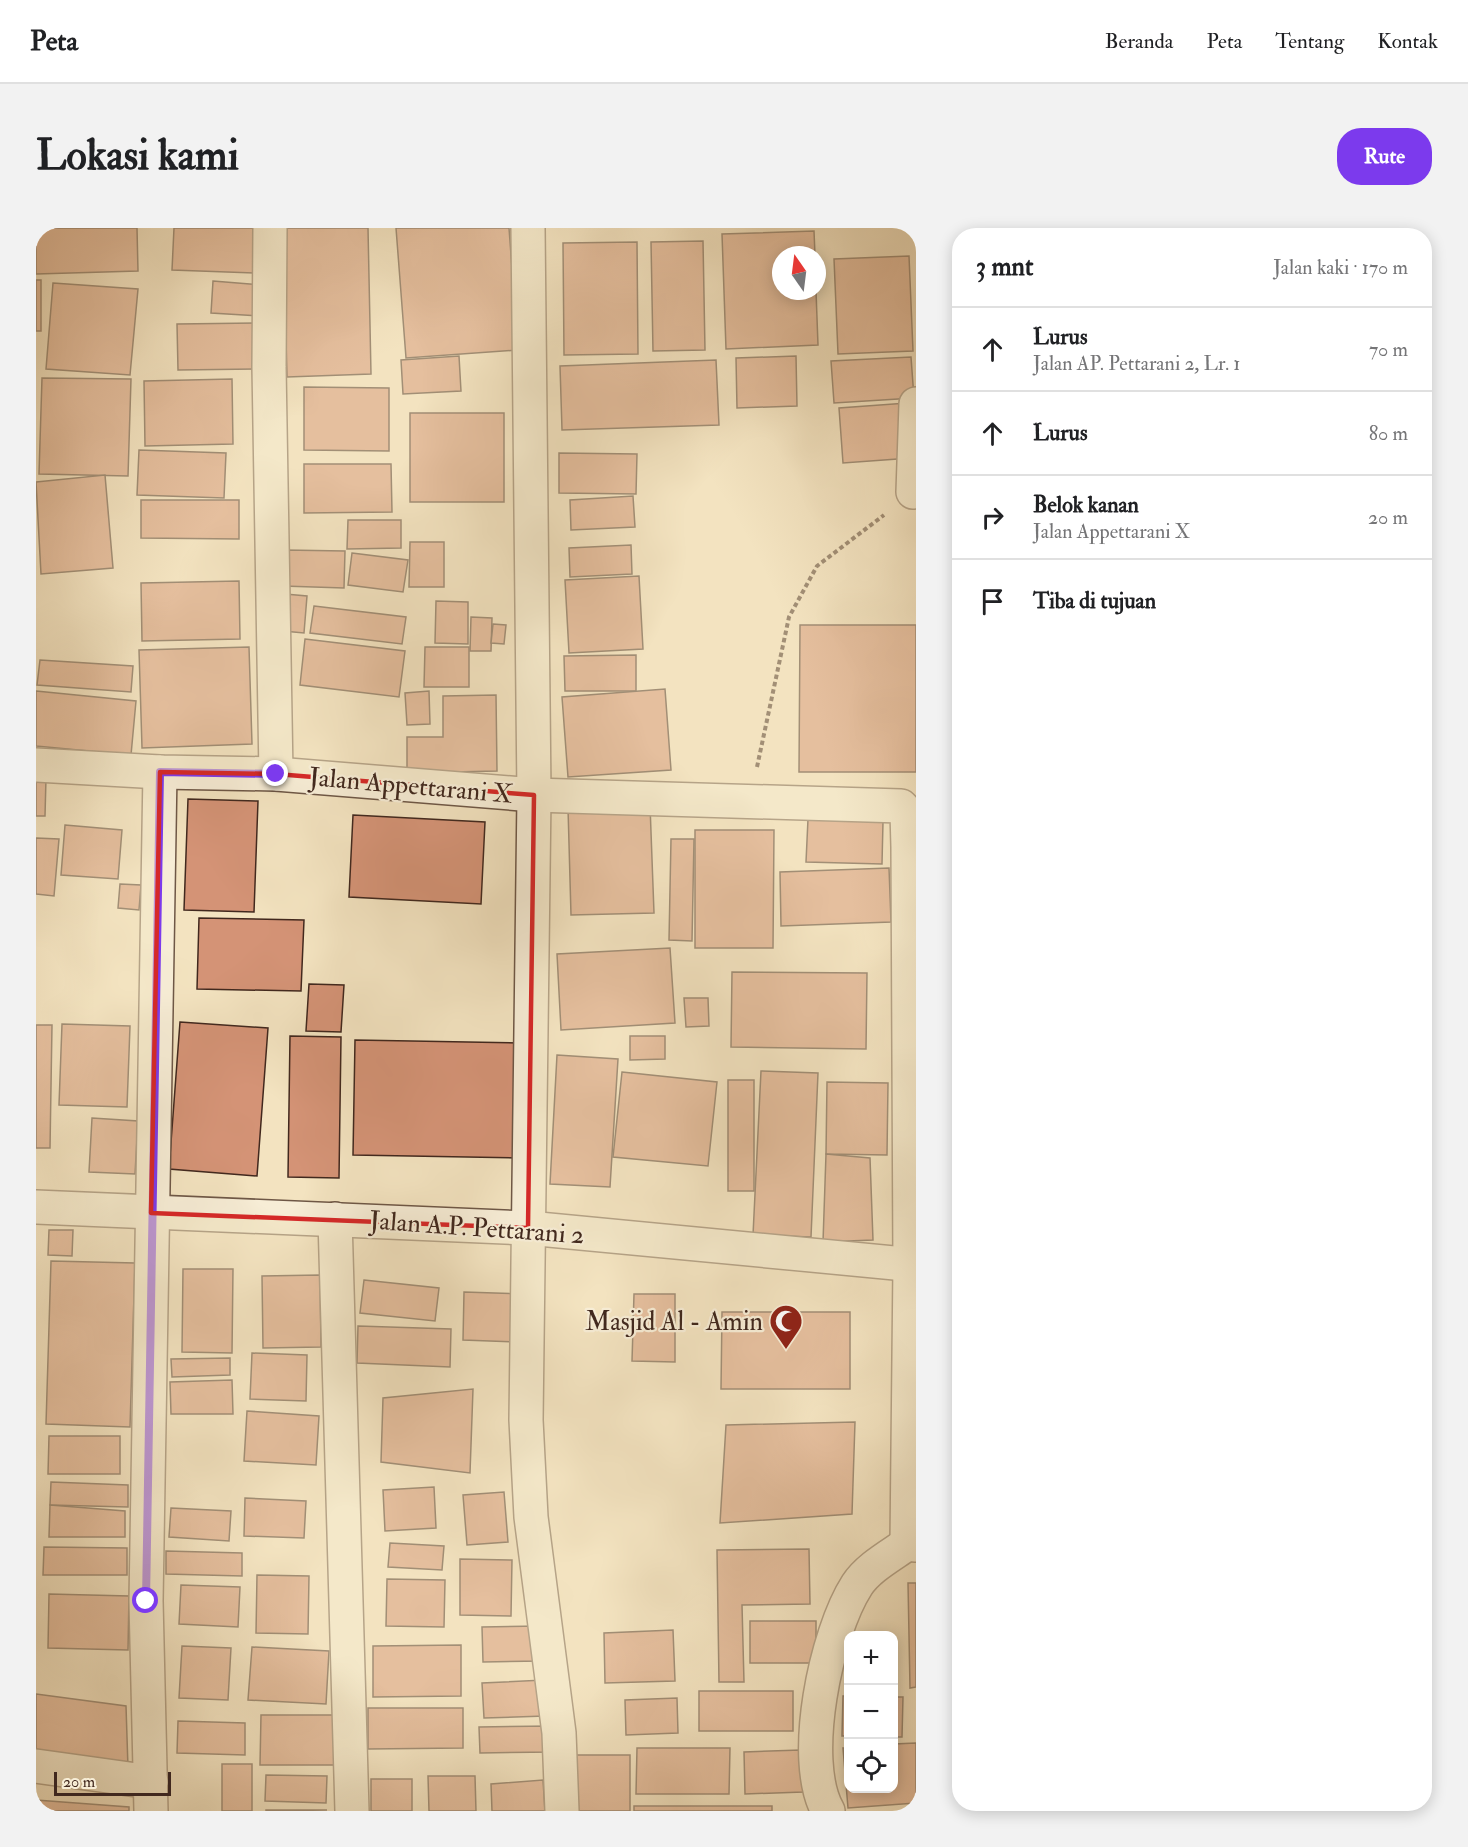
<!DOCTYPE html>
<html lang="id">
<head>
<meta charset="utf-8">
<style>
  :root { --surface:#fff; --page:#f2f2f2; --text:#202124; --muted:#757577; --line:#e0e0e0; --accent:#7c3aed }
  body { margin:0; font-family:"IM FELL Double Pica",serif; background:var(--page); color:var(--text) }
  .controls { position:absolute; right:18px; bottom:18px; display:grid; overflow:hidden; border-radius:12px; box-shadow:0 3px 15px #0003 }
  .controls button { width:54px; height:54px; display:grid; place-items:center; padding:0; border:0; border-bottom:2px solid var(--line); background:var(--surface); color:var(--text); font:30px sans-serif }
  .compass { position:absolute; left:736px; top:18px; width:54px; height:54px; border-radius:50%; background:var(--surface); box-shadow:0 3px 15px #0003; rotate:346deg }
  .scale { position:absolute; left:18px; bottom:15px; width:117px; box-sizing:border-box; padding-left:6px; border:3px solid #41281e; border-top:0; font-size:16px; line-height:21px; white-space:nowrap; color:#41281e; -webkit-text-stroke:4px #f7edd6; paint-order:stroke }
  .stop { position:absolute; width:18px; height:18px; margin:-14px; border:4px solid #7c3aed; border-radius:50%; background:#fff }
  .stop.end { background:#7c3aed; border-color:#fff; box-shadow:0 2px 6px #0008 }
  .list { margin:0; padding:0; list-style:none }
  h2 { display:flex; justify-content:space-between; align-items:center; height:78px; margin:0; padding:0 24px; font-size:26px }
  h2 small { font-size:20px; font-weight:400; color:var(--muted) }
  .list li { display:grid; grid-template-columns:39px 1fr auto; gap:18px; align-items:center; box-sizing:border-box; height:84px; padding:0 24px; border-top:2px solid var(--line) }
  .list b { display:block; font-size:22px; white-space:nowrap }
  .list p { margin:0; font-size:20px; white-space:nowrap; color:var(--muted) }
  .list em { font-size:20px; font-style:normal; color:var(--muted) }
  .icon { flex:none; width:33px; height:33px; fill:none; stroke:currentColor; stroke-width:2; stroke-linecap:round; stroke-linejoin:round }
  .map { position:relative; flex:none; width:880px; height:1583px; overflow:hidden; border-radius:24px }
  header { display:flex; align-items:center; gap:36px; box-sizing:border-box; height:84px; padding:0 30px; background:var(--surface); border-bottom:2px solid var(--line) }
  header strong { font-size:28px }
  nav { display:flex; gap:33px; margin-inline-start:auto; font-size:21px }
  .intro { display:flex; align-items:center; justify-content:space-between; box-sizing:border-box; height:144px; padding:0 36px }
  h1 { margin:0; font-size:42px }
  .button { padding:15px 27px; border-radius:24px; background:var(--accent); color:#fff; font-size:21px; font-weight:700 }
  main { display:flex; gap:36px; padding:0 36px }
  aside { flex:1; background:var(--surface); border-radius:24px; box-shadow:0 3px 15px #0003 }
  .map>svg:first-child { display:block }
  .building { fill:#d49376; stroke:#41281e; stroke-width:1.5 }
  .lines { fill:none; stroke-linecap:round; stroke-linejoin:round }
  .minor-casing { stroke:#6e5746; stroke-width:36 }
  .tertiary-casing { stroke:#6e5746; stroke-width:36 }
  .path { stroke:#41281e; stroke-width:4; stroke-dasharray:4.5 3; stroke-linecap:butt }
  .minor { stroke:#f7edd6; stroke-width:33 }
  .tertiary { stroke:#f7edd6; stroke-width:33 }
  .route { stroke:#7c3aed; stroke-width:8 }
  .marked { fill:none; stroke:#d62828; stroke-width:4.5; stroke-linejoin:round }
  .labels { text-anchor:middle; stroke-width:4.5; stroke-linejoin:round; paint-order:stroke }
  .street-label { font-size:26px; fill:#41281e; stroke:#f7edd6 }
  .poi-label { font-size:26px; fill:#41281e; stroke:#f7edd6; text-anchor:end }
</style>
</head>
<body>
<header>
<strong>Peta</strong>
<nav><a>Beranda</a><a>Peta</a><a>Tentang</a><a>Kontak</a></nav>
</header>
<div class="intro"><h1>Lokasi kami</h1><a class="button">Rute</a></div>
<main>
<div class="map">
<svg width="880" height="1583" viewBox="0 0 880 1583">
  <rect width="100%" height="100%" fill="#f3e3c0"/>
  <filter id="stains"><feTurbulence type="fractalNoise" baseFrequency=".00333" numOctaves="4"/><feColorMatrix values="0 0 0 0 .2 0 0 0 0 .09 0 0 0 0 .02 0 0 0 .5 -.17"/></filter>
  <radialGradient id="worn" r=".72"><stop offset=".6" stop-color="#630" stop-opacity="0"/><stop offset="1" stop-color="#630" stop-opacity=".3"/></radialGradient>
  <!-- building -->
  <g class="building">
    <path d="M0,0h101l1,43 -102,3z"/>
    <path d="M138,0h82l-2,45 -82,-3z"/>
    <path d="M247,0h85l3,146 -84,3z"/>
    <path d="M360,0h113l9,122 -112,8z"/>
    <path d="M778,3l1,24h-34v36h35l2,54 -92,4 -4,-115z"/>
    <path d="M667,13l2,109 -52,1 -2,-109z"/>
    <path d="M601,14l1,112 -74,1 -1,-112z"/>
    <path d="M873,28l4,95 -75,3 -4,-95z"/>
    <rect x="0" y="52" width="5" height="51"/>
    <path d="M177,53l49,4 -3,31 -48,-3z"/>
    <path d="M17,55l85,6 -8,86 -84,-6z"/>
    <path d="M221,95v46l-79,1 -1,-46z"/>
    <path d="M423,128l2,35 -58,3 -2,-34z"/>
    <path d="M760,128l1,50 -60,2 -1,-50z"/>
    <path d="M875,129l3,41 -80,5 -3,-42z"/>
    <path d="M680,132l3,65 -157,5 -2,-64z"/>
    <path d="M6,150l89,1 -3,97 -89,-2z"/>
    <path d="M196,151l1,65 -88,2 -1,-65z"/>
    <path d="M268,159l85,1v63l-85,-1z"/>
    <path d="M871,175l4,55 -68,5 -4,-55z"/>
    <rect x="374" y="185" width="94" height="89"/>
    <path d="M103,222l87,3 -2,45 -87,-3z"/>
    <path d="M523,225l78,1 -1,40 -77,-1z"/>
    <path d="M268,236h87l1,48 -88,1z"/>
    <path d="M69,247l8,93 -72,6 -5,-92z"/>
    <path d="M597,268l2,31 -64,3 -1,-30z"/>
    <path d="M105,272h98v39l-98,-1z"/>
    <path d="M312,292h53v28l-54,1z"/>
    <path d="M374,314h34v45h-35z"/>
    <path d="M595,317l1,29 -62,3 -1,-29z"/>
    <path d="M248,322l61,1 -1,37 -61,-2z"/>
    <path d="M316,325l56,7 -5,32 -55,-7z"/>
    <path d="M603,348l4,73 -74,4 -4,-73z"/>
    <path d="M203,353l1,58 -98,2 -1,-58z"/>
    <path d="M249,366l22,2 -3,37 -21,-2z"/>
    <path d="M400,373l32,1v42l-33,-1z"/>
    <path d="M278,378l92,11 -4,27 -92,-11z"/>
    <path d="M435,389l21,1 -1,33h-21z"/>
    <path d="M457,396l13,1 -2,19 -13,-1z"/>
    <path d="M764,397h116v147h-117z"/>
    <path d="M269,411l100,12 -6,46 -99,-12z"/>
    <path d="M213,419l3,97 -110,4 -3,-98z"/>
    <path d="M389,419h44v40h-45z"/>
    <path d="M600,427v36h-71l-1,-35z"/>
    <path d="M4,432l93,6 -2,26 -94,-7z"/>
    <path d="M629,461l6,81 -103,7 -6,-80z"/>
    <path d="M0,463l100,10 -5,54 -95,-9z"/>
    <path d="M393,463l1,33 -23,1 -2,-32z"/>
    <path d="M460,467l1,76 -90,2v-36h36v-41z"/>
    <path d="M0,550h10l-1,38h-9z"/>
    <path d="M152,571l70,2 -4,111 -70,-2z"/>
    <path d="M614,577l4,108 -83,2 -3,-107z"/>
    <path d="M317,587l132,7 -4,82 -132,-7z"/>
    <path d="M772,591l75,3 -1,42 -76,-2z"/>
    <path d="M29,597l57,5 -4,49 -57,-4z"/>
    <path d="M659,602h79l-1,118h-78z"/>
    <path d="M0,610l23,1 -5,57 -18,-2z"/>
    <path d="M635,611h23l-2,102 -23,-1z"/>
    <path d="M853,640l2,54 -110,4 -1,-54z"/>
    <path d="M84,656l21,1 -2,25 -21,-2z"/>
    <path d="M163,690l105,2 -3,71 -104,-2z"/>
    <path d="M634,720l5,75 -114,7 -4,-76z"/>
    <path d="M696,744l135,1 -1,76 -135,-2z"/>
    <path d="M273,756l35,1 -3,47 -35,-1z"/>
    <path d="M648,770h24l1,28 -23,1z"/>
    <path d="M144,794l88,6 -11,148 -88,-7z"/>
    <path d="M26,796l68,2 -3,81 -68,-2z"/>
    <path d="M0,797h16l-2,123h-14z"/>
    <path d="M254,808l51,1 -2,141 -51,-1z"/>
    <path d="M594,808h35v23l-35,1z"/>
    <path d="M319,812l164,3 -2,115 -164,-3z"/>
    <path d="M521,827l61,4 -8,128 -60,-3z"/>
    <path d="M725,843l57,2 -7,164 -58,-2z"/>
    <path d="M586,844l95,10 -9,84 -95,-9z"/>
    <rect x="692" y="852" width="26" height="111"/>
    <path d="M791,854l61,1 -1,72 -61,-1z"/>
    <path d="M56,890l46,3 -3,53 -46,-2z"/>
    <path d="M790,926l44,4 3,82 -50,2z"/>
    <path d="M13,1002h24l-1,26 -24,-1z"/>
    <path d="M15,1033l84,2 -5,164 -84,-3z"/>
    <path d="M147,1041h50l-1,84 -50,-1z"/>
    <path d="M284,1047l1,72 -58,1 -1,-72z"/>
    <path d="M328,1052l75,8 -4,33 -75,-8z"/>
    <path d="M428,1064l58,2 -2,48 -57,-2z"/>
    <path d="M598,1066h41v68l-43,-1z"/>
    <path d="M686,1084h128v77h-129z"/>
    <path d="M322,1098l93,3 -1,38 -93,-4z"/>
    <path d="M216,1125l55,2 -1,46 -56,-2z"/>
    <path d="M194,1130v17l-58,2 -1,-18z"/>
    <path d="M196,1152l1,34h-62l-1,-32z"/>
    <path d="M437,1161l-3,84 -89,-11 2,-64z"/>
    <path d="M211,1183l72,5 -3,49 -72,-4z"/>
    <path d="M819,1194l-3,92 -132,9 6,-98z"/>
    <path d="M13,1208h71v38h-72z"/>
    <path d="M15,1254l77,3v22l-78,-2z"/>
    <path d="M398,1259l2,41 -51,3 -2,-41z"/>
    <path d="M468,1264l4,50 -41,3 -4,-50z"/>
    <path d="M209,1270l61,3 -2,37 -60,-2z"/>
    <path d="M14,1277l75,6v26h-76z"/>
    <path d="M135,1280l60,3 -2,30 -60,-4z"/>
    <path d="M354,1315l54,3 -2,24 -54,-3z"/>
    <path d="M8,1319l83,1v27h-84z"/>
    <path d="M773,1321l1,55 -68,1 2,77h-25l-2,-132z"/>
    <path d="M130,1323l76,2v23l-76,-2z"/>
    <path d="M424,1331l52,1 -1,56 -51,-1z"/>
    <path d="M221,1347l52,1 -1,58 -52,-1z"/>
    <path d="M351,1351l58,1 -1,47 -58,-1z"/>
    <path d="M872,1355h8v104l-6,1z"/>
    <path d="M145,1357l59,2 -2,40 -59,-3z"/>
    <path d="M13,1366l80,2 -1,54 -80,-2z"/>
    <rect x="714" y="1393" width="66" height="42"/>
    <path d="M504,1398l1,35 -58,1 -1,-35z"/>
    <path d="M637,1402l2,51 -70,2 -1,-50z"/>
    <path d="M425,1417v51l-88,1v-51z"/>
    <path d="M146,1418l49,2 -3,52 -49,-2z"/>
    <path d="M216,1419l77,4 -3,53 -78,-4z"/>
    <path d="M508,1452l1,36 -61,2 -2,-35z"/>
    <rect x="663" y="1463" width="94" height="40"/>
    <path d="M0,1466l90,12 2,62 -92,-10z"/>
    <path d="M807,1468h5v40h-6z"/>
    <path d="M858,1469h9l-1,40h-8z"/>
    <path d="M641,1470l1,35 -52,2 -1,-35z"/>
    <path d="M332,1480h95v40l-95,1z"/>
    <path d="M225,1487h77v50h-78z"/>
    <path d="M142,1493l67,2v32l-68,-2z"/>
    <path d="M517,1498l1,26 -74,1 -1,-26z"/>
    <path d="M880,1515v60l-68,5 -5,-60h5v40h46v-44z"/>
    <path d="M601,1520h93l-1,46h-93z"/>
    <path d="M765,1522l2,42 -58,2 -1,-42z"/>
    <path d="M540,1527h54v56h-55z"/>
    <rect x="186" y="1536" width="30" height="47"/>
    <path d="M230,1547l61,1 -1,27 -61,-2z"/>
    <path d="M392,1548h47l1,35h-47z"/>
    <rect x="335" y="1551" width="41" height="32"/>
    <path d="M507,1552l2,31h-53l-1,-27z"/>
    <path d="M0,1572l93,7v4h-93z"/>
    <rect x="598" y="1578" width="138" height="5"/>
    <path d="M230,1582h61l-61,1z"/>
  </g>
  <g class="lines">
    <defs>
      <g id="minor">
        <path d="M234,0l-1,139 7,407"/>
        <path d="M492,0l6,567 -8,625 5,97 28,216 3,78"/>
        <path d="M877,264l3,-88"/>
        <path d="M0,537l124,7 116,2 258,21 367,11 6,6 1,35 2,418 -3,279 9,1"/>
        <path d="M299,991l17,592"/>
        <path d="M0,1538l115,16"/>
        <path d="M115,1583l-5,-210 14,-829"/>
        <path d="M792,1583c-29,-51 -2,-178 29,-226 11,-17 33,-29 50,-41"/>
      </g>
      <path id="tertiary" d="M0,979l492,21 388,37"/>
    </defs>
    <!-- minor casing -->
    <use href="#minor" class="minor-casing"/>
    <!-- tertiary casing -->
    <use href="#tertiary" class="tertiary-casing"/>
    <!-- path -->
    <path class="path" d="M721,539l32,-150 28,-51 67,-51"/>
    <!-- minor -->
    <use href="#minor" class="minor"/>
    <!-- tertiary -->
    <use href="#tertiary" class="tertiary"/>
  </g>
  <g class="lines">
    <!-- route -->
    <path class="route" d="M110,1373l14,-829 116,2"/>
  </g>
  <!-- marked area -->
  <path d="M0 0H880V1583H0ZM124,544l116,2 258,21 -6,433 -377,-15z" fill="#f3e3c0" fill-opacity=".55" fill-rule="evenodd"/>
  <path class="marked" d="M124,544l116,2 258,21 -6,433 -377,-15z"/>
  <!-- icons -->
  <defs>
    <symbol id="mosque-pin" viewBox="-11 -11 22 30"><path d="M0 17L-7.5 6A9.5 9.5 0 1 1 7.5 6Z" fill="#8f2418" stroke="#f7edd6"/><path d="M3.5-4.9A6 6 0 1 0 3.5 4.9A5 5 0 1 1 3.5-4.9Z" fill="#fff"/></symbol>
  </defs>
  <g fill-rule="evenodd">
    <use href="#mosque-pin" x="731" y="1074" width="38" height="52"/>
  </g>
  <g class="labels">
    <!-- street labels -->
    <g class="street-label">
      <text transform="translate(375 557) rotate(5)" y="9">Jalan Appettarani X</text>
      <text transform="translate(441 999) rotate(4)" y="9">Jalan A.P. Pettarani 2</text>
    </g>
    <!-- poi labels -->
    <g class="poi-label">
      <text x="727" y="1102">Masjid Al - Amin</text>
    </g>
  </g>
  <rect width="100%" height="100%" filter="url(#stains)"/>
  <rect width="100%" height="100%" fill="url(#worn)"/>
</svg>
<div class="controls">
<button>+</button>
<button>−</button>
<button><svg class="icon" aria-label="locate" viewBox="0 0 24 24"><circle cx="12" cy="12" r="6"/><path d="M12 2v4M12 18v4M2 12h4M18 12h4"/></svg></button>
</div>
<svg class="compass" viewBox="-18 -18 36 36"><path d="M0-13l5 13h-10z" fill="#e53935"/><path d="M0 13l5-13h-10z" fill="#757577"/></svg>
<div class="scale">20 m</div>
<div class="stop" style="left:110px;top:1373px"></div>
<div class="stop end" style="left:240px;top:546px"></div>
</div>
<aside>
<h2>3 mnt<small>Jalan kaki · 170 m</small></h2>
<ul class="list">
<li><svg class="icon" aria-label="ahead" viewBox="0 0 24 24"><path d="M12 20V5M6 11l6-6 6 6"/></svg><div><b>Lurus</b><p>Jalan AP. Pettarani 2, Lr. 1</p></div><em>70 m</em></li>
<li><svg class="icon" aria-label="ahead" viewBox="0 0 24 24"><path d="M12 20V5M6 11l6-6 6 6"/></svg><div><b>Lurus</b></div><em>80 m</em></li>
<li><svg class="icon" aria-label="right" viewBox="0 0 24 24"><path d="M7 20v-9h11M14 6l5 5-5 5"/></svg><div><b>Belok kanan</b><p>Jalan Appettarani X</p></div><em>20 m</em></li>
<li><svg class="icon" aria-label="arrive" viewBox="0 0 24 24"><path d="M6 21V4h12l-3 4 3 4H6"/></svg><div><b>Tiba di tujuan</b></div></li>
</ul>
</aside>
</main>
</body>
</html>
